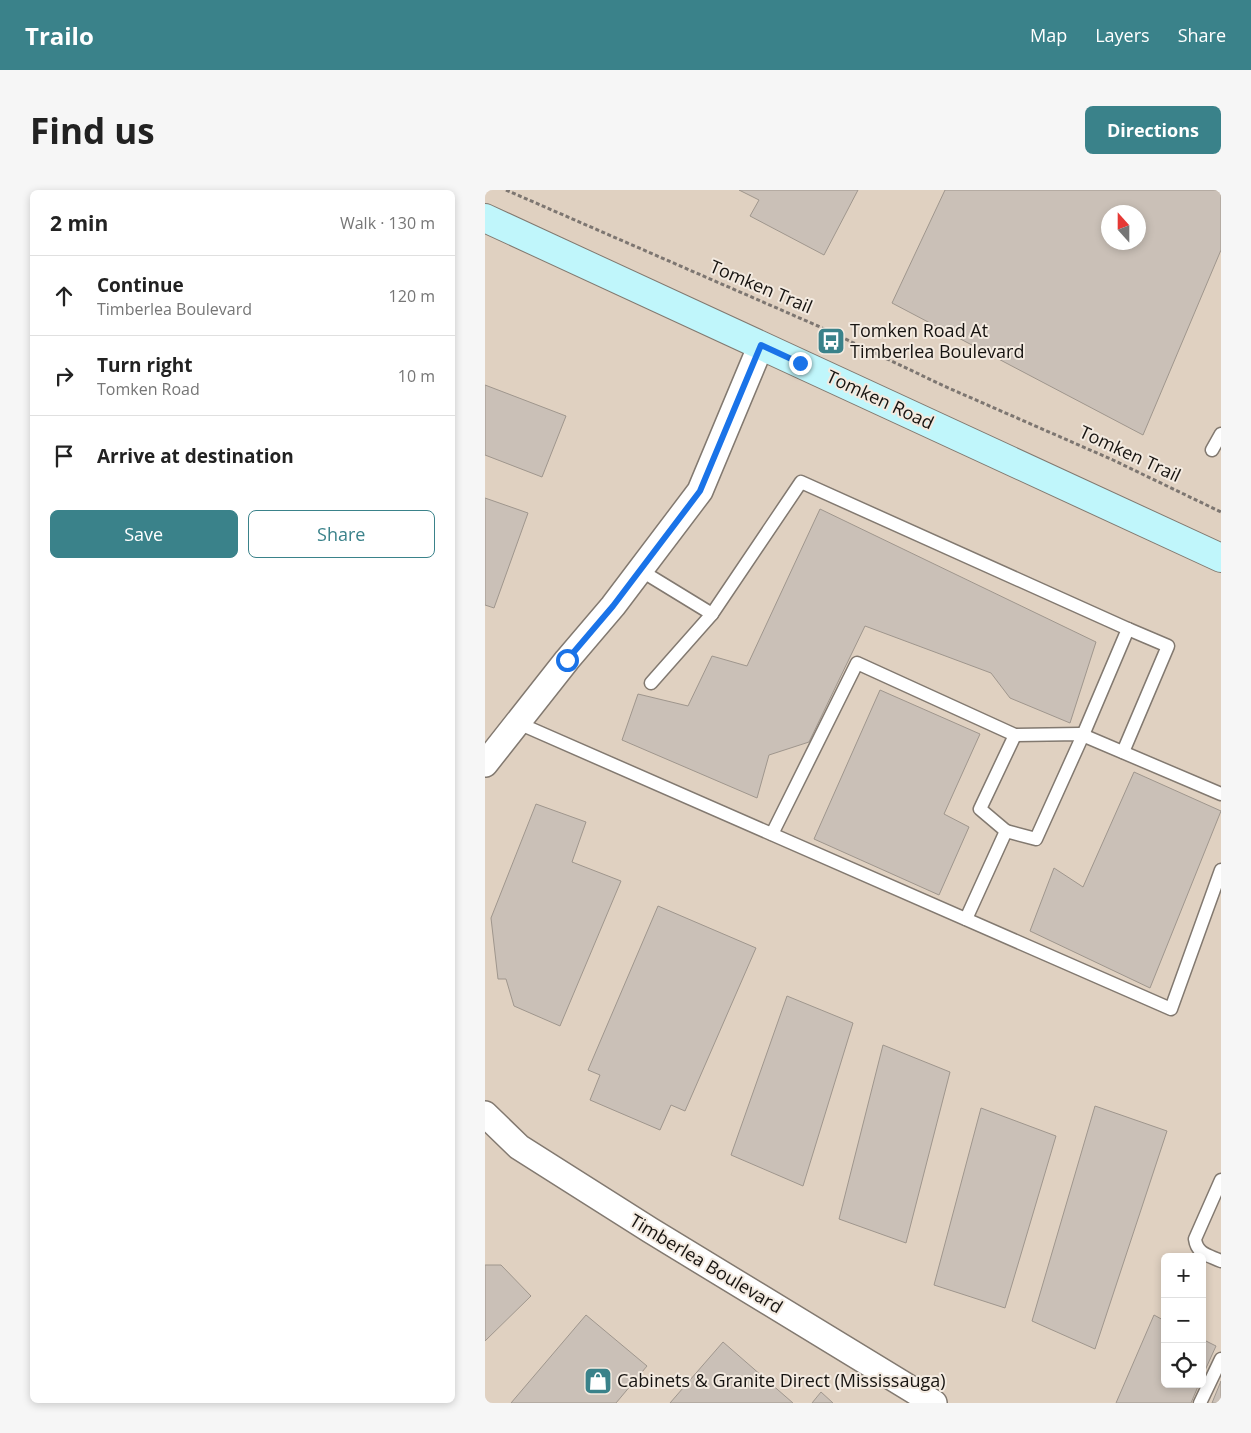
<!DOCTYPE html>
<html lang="en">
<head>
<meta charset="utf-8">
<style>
  :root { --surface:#fff; --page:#f6f6f6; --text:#222; --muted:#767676; --line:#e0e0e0; --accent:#3a828a }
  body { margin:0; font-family:"Open Sans",sans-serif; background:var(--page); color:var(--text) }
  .controls { position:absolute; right:15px; bottom:15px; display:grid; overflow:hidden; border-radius:8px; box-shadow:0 2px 8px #0003 }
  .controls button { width:45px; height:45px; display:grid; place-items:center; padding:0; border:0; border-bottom:1px solid var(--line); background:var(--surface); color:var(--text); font:25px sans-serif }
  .compass { position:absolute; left:616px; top:15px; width:45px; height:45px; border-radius:50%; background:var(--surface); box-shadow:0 2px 8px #0003; rotate:339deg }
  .stop { position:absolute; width:15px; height:15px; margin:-11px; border:4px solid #1a73e8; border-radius:50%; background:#fff }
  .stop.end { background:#1a73e8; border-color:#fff; box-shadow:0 1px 5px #0008 }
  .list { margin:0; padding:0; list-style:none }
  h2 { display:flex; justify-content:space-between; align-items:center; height:65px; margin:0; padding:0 20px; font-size:21px }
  h2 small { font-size:16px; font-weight:400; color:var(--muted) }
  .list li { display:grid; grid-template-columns:32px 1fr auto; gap:15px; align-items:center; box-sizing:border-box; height:80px; padding:0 20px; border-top:1px solid var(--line) }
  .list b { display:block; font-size:19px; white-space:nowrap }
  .list p { margin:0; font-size:16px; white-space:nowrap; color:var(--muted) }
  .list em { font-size:16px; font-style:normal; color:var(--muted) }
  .actions { display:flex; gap:10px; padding:15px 20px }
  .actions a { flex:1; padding:11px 0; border:1px solid var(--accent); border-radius:8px; text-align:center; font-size:18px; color:var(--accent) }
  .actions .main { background:var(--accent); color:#fff }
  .icon { flex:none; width:28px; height:28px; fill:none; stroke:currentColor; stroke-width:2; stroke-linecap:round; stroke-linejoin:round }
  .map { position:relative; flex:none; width:736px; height:1213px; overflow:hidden; border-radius:8px }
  header { display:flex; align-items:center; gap:30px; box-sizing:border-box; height:70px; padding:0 25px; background:var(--accent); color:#fff }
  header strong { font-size:24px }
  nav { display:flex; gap:28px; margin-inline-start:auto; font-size:18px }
  .intro { display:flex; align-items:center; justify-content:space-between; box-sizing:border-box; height:120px; padding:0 30px }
  h1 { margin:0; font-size:35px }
  .button { padding:12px 22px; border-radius:8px; background:var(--accent); color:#fff; font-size:18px; font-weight:700 }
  main { display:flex; gap:30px; padding:0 30px }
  aside { flex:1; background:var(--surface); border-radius:8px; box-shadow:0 2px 8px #0003 }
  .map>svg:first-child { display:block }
  .built { fill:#e0d1c1; fill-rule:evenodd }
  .building { fill:#cac0b7; stroke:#9f968d; fill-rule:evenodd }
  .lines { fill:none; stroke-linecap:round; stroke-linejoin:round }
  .lane-casing { stroke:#827970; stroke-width:15 }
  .street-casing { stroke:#827970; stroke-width:28 }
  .secondary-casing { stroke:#827970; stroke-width:30 }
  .path { stroke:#7d7671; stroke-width:3; stroke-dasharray:4 2.5; stroke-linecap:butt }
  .lane { stroke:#fff; stroke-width:12 }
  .street { stroke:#fff; stroke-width:25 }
  .secondary { stroke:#c0f6fb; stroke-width:28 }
  .route { stroke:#1a73e8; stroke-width:6 }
  .labels { text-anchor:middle; stroke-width:4; stroke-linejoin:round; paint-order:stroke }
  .street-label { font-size:18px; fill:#171411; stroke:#f3eae0 }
  .poi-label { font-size:18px; fill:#171411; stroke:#f3eae0; text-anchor:start }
</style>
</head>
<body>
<header>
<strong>Trailo</strong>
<nav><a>Map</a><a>Layers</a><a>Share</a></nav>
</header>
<div class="intro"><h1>Find us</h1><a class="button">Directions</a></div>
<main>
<aside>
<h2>2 min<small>Walk · 130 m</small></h2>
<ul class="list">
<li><svg class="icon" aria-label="ahead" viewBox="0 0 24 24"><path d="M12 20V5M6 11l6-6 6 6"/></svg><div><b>Continue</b><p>Timberlea Boulevard</p></div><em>120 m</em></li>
<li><svg class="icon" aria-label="right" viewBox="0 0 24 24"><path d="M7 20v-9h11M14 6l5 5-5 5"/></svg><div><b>Turn right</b><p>Tomken Road</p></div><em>10 m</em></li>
<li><svg class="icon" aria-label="arrive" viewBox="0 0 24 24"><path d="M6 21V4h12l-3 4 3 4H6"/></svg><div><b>Arrive at destination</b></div></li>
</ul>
<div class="actions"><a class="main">Save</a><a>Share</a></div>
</aside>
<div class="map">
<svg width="736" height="1213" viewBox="0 0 736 1213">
  <rect width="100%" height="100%" fill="#e6dcd3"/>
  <!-- built -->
  <path class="built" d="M0,0h736v1213h-736zM624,22h30v30h-30zM680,1067h37v127h-37z"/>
  <!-- building -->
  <g class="building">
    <path d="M254,0h119l-34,65 -74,-39 9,-16z"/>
    <path d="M460,0h276v60l-78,185 -251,-132zM624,22h30v30h-30z"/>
    <path d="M0,195l81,31 -24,61 -57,-22z"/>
    <path d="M0,308l43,15 -34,95 -9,-3z"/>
    <path d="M335,319l276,133 -26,81 -60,-25 -19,-25 -126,-47 -56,116 -40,13 -12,43 -135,-58 16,-46 50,12 24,-50 35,10z"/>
    <path d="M395,500l100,44 -36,80 25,13 -30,68 -125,-56z"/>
    <path d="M649,582l87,39 -71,177 -120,-57 24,-63 29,19z"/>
    <path d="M51,614l50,18 -14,40 49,19 -61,145 -46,-20 -8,-27h-8l-7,-61z"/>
    <path d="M173,716l98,42 -71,163 -14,-6 -11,25 -70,-30 10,-25 -12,-5z"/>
    <path d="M302,806l66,27 -50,163 -72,-31z"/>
    <path d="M398,855l67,27 -44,171 -67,-24z"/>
    <path d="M610,916l72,25 -72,218 -63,-28z"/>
    <path d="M496,918l75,28 -51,172 -71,-23z"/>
    <path d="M0,1075h16l30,31 -46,45z"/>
    <path d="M101,1125l61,51 -31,37h-105z"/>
    <path d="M669,1125l11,6v63h34l-8,19h-75z"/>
    <path d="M717,1149l14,7 -14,31z"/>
    <path d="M238,1152l70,61h-123z"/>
    <path d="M736,1191v22h-9z"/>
    <path d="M336,1202l12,11h-21z"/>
  </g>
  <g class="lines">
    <defs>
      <g id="lane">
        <path d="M727,260l9,-16"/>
        <path d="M155,380l72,44"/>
        <path d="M166,493l61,-69 89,-132 327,147 -45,106 -47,104 -30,-8 -40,88"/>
        <path d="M33,533l653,286 50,-139"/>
        <path d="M638,562l45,-106 -40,-17"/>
        <path d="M521,641l-26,-22 35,-74"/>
        <path d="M287,644l85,-171 158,72 65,-1 141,60"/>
        <path d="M736,990l-26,59c2,15 13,16 26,22"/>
        <path d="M715,1213l21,-44"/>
      </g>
      <g id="street">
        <path d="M0,574l82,-104 46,-54 87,-115 61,-146"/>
        <path d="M0,924l34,33 131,83 284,173"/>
      </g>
      <path id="secondary" d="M0,28l736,340"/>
    </defs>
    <!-- lane casing -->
    <use href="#lane" class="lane-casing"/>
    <!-- street casing -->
    <use href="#street" class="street-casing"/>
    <!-- secondary casing -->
    <use href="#secondary" class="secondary-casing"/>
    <!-- path -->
    <path class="path" d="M21,0l312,136 126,60 169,74 108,52"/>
    <!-- lane -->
    <use href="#lane" class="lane"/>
    <!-- street -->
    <use href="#street" class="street"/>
    <!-- secondary -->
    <use href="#secondary" class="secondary"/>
  </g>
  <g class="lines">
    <!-- route -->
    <path class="route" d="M82,470l46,-54 87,-115 61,-146 39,18"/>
  </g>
  <!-- icons -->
  <defs>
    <symbol id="bus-square" viewBox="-11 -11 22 22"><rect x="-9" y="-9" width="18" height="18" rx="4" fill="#3a828a" stroke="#f3eae0"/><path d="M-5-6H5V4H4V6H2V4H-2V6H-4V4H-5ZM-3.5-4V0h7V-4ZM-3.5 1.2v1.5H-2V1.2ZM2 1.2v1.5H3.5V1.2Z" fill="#fff"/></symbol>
    <symbol id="shop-square" viewBox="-11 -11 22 22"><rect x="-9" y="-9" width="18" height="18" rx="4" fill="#3a828a" stroke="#f3eae0"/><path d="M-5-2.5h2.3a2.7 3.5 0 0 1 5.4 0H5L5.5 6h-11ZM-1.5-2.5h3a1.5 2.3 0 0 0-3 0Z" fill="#fff"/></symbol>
  </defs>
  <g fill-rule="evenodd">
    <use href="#bus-square" x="330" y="135" width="32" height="32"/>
    <use href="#shop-square" x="97" y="1175" width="32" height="32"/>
  </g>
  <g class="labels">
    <!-- street labels -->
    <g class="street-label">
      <text transform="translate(276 97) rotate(23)" y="6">Tomken Trail</text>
      <text transform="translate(395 210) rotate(25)" y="6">Tomken Road</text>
      <text transform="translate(645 264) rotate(25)" y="6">Tomken Trail</text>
      <text transform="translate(221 1074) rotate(31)" y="6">Timberlea Boulevard</text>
    </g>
    <!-- poi labels -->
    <g class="poi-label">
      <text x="365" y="147">Tomken Road At<tspan x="365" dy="21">Timberlea Boulevard</tspan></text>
      <text x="132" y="1197">Cabinets &amp; Granite Direct (Mississauga)</text>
    </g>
  </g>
</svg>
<div class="controls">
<button>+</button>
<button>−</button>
<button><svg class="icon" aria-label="locate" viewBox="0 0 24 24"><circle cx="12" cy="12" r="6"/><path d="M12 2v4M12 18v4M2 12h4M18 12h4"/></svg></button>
</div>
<svg class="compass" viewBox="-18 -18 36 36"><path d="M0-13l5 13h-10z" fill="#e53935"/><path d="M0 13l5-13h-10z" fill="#767676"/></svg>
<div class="stop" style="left:82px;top:470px"></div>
<div class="stop end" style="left:315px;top:173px"></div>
</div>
</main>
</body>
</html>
